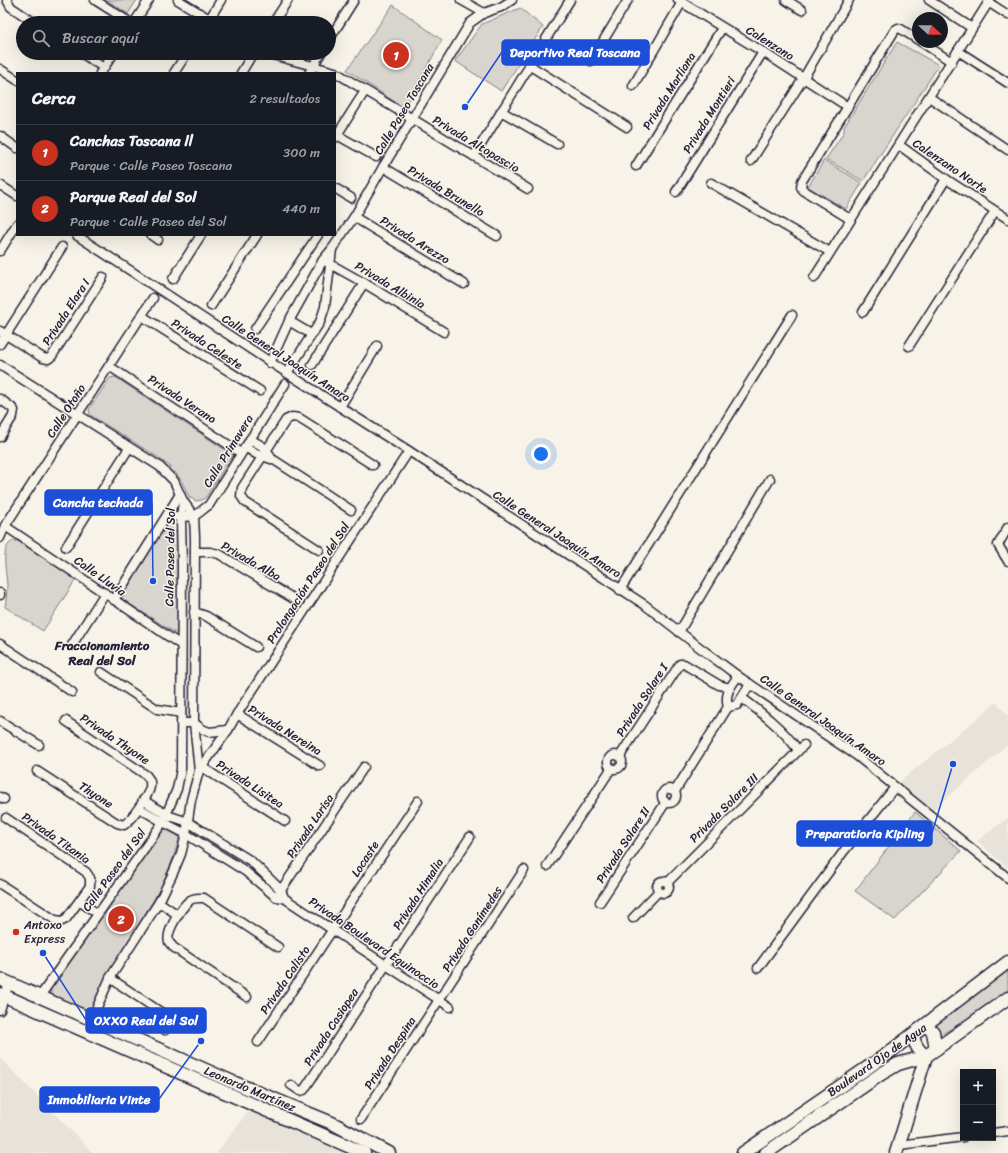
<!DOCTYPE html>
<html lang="es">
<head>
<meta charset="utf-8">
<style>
  :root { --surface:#171b24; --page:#242831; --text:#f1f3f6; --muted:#9ea1a6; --line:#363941; --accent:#c8321e }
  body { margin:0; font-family:Sriracha,sans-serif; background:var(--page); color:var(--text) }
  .controls { position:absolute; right:12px; bottom:12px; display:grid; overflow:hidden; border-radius:0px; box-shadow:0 4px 16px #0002 }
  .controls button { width:36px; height:36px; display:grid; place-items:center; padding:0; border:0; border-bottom:1px solid var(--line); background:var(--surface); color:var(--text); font:20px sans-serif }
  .compass { position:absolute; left:912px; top:12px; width:36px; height:36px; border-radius:50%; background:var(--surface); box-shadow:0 4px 16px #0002; rotate:112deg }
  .you { position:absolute; left:541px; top:454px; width:14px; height:14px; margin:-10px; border:3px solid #fff; border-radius:50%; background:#1a73e8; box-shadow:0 0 0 6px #1a73e833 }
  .badge { display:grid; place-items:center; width:26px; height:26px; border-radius:50%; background:var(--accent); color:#fff; font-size:13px; font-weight:700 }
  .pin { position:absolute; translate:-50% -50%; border:2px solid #fff; box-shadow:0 1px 4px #0006 }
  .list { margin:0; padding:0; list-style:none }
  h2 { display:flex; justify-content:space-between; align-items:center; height:52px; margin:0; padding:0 16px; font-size:17px }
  h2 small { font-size:13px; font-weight:400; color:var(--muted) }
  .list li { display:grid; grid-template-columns:26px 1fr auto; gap:12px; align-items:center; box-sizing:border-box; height:56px; padding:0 16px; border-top:1px solid var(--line) }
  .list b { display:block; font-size:15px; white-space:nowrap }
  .list p { margin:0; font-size:13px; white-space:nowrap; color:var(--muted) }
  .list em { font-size:13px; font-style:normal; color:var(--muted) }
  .icon { flex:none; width:22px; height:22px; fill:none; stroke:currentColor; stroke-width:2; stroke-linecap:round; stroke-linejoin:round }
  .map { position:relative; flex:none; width:1008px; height:1153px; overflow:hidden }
  .search { position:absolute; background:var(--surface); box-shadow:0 4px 16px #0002; left:16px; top:16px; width:320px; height:44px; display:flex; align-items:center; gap:10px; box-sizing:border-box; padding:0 14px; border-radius:22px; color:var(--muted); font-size:15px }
  .panel { position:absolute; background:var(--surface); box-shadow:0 4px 16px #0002; left:16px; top:72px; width:320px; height:164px; border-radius:0px }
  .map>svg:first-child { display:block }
  .built { fill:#e7e3db }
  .green { fill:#d8d5cf; stroke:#7d7c85 }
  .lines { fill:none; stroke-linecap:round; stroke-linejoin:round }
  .street-casing { stroke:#22223b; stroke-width:11 }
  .secondary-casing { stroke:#22223b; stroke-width:15 }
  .street { stroke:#f7f3e8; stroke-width:8 }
  .secondary { stroke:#f7f3e8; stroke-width:12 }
  .poi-dot { fill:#c8321e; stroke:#f7f3e8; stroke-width:1.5 }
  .labels { text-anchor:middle; stroke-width:3; stroke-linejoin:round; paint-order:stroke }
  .street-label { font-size:12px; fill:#22223b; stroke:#f7f3e8 }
  .poi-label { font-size:12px; fill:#22223b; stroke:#f7f3e8; text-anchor:start }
  .neighbourhood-label { font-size:13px; font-weight:bold; fill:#22223b; stroke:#f7f3e8 }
  .leader { fill:none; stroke:#1d4ed8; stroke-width:1.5 }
  .callout-dot { fill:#1d4ed8; stroke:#f7f3e8; stroke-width:1.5 }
  .callout { fill:#1d4ed8; stroke:#1d4ed8; stroke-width:1.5 }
  .callout-label { font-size:13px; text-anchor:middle; font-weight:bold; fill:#fff }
</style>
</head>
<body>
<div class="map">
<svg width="1008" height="1153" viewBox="0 0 1008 1153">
  <rect width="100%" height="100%" fill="#f7f3e8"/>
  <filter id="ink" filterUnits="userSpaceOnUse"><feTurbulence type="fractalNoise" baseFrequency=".025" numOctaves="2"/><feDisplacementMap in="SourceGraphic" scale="8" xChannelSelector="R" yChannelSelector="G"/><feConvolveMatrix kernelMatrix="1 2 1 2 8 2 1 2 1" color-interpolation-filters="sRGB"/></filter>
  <g filter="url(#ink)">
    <!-- built -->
    <g class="built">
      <path d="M997,702l11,14v28l-78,69 -34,-28z"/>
      <path d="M1008,818v50l-31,-27z"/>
      <path d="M0,1058l93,95h-93z"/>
      <path d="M248,1111h1l94,42h-126z"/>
    </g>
    <!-- green -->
    <g class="green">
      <path d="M107,0h30l-9,14z"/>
      <path d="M393,5l49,35 -38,68 -57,-38z"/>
      <path d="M520,8l23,19 -42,64 -46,-30 27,-37z"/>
      <path d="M897,42l42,23 -76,116 -37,-22 18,-27v-5z"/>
      <path d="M824,160l38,23 -16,26 -38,-22z"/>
      <path d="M115,377l118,78 -27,42 -4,3 -6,1 -7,-4 -7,-15 -9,-13 -17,-13 -66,-41 -1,-6 21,-31z"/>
      <path d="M167,528c6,0 8,2 10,7l1,97 -3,1 -53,-34v-4l42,-66z"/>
      <path d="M13,541h5l58,38 -33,52 -38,-24c1,-7 2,-15 2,-22 -1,-15 -7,-38 6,-44z"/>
      <path d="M915,812l46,39 -66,69 -40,-29z"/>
      <path d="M165,828c7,1 13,4 14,12l-8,24 -12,27 -54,88 -14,29 -5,2 -31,-13 -4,-3v-6l110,-157z"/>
      <path d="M1008,966v26l-32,23 -36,20 -2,-6 -5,-5z"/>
    </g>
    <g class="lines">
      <defs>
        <g id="street">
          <path d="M7,0l4,7 24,16"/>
          <path d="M95,0l36,23"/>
          <path d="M178,0l38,23"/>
          <path d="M461,0l23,13"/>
          <path d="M678,0l85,52 85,55"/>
          <path d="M786,0l16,10"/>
          <path d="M929,0l43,28"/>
          <path d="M988,2l20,13"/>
          <path d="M134,23l15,-23"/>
          <path d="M207,23l14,-23"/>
          <path d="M273,23l15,-23"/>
          <path d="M329,40l25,-40"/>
          <path d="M921,42l31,20"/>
          <path d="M958,51l50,32"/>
          <path d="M81,53l23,15"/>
          <path d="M265,53l70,19 193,117"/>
          <path d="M591,61l37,-61"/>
          <path d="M529,65l98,62"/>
          <path d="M0,69l17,11"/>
          <path d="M100,73l14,-20"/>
          <path d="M174,73l13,-20"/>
          <path d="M241,73l12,-20"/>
          <path d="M309,73l12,-20"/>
          <path d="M633,86l49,-84"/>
          <path d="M929,97l79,53"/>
          <path d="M501,111l56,33"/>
          <path d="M337,135l39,22"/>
          <path d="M0,136l17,12"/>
          <path d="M335,138l30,-47"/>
          <path d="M899,145l47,34 62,40"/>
          <path d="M474,156l96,-156"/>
          <path d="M751,161l52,-82 46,-79"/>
          <path d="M636,166l86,-138"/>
          <path d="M383,167l114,69"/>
          <path d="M711,183l119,69"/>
          <path d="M0,185l17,11"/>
          <path d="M335,188l16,10"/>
          <path d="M676,192l87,-140"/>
          <path d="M354,217l110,67"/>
          <path d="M850,219l-47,-29 -2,-3 1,-6 93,-151 3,-2 3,1 17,11"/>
          <path d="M76,235l211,138 122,78 236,154 54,42 39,29 119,80 151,122"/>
          <path d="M151,235l7,5"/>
          <path d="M0,251l17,-27"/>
          <path d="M323,260l41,23 80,49"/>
          <path d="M814,278l176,-278"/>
          <path d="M173,279l28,-44"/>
          <path d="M211,306l46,-71"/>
          <path d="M863,312l83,-133"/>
          <path d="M142,316l118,75"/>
          <path d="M289,321l22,13"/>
          <path d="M255,329l63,-94"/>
          <path d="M0,331l43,27 5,1 4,-3 51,-79"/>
          <path d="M0,344l62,-97"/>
          <path d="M909,346l86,-135"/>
          <path d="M270,363l19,-42 34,-61 9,-11 22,-32 29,-50 87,-144 14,-10 17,-6 11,-7"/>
          <path d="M0,365l159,101 15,15 9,20 11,15 1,22 -1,185 5,48 -8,29 -5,34 -5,20 -8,19 -14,29 -49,76 -24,54"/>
          <path d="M312,365l52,-82"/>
          <path d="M109,366l132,87"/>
          <path d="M287,373l33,-51 5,-15 7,-58"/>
          <path d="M0,399l11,8 3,3 -1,6 -13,21"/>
          <path d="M340,407l37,-61"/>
          <path d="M250,439l12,7 8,9"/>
          <path d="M245,447l11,7 18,6 77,50"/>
          <path d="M167,517c8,-2 17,1 26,-1 5,-1 11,-8 16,-11l76,-121"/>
          <path d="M5,526l176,119"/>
          <path d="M1008,527l-10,18 10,16"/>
          <path d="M0,538l5,-12 148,-228"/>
          <path d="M66,547l63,-99"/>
          <path d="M319,550l-74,-48 -4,-6 1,-8 44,-68 6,-3 7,1 74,47"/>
          <path d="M195,552h15l9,2 75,45"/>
          <path d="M620,590l172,-275"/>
          <path d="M0,593v2"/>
          <path d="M114,600l66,-106"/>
          <path d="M194,612l12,4 50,31"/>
          <path d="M679,632l91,-153"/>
          <path d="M0,644l72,48"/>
          <path d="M72,645l33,-52"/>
          <path d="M101,672l56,37 24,4"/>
          <path d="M742,698c20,15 41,31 56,52"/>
          <path d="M728,707l9,-2 13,-21"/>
          <path d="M237,714l83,52"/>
          <path d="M0,721l39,24"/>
          <path d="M181,723h13l8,6 7,3 19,-2"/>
          <circle cx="615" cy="762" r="7"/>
          <path d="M620,756l60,-92h4l35,21 11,3"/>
          <path d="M202,767l83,54"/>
          <path d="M37,771l80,52 7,2c7,-5 25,-30 26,-38 1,-6 -1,-8 -4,-12l-80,-54"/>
          <path d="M199,771l29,-41 9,-16 172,-263"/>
          <circle cx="669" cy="796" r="7"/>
          <path d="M675,791l53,-84c-4,-13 3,-21 10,-31"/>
          <path d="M0,797l4,2"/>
          <path d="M143,800l24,15 21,7 63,39 30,29 3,8"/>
          <path d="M139,808l24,14 23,12 59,37 31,26 8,1 166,109"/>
          <path d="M547,866l64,-97"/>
          <circle cx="663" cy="887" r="6"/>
          <path d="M668,882l136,-137"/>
          <path d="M0,884l55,36 7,1 4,-2 24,-33v-8l-4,-6 -80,-54"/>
          <path d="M279,893l85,-126"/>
          <path d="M80,902l17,11"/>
          <path d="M159,902l19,13"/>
          <path d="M600,902l66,-100"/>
          <path d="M633,918l25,-26"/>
          <path d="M758,968l86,-117 51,-64"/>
          <path d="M110,978l70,47"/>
          <path d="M247,997l-74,-50c-1,-2 -3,-3 -4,-5 -4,-10 13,-35 20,-41 4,-4 10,-3 15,-3l74,49"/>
          <path d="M38,999l125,-177 14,-33 4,-20 1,-203 -1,-49 2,-16"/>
          <path d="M0,1010l9,-27"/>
          <path d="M165,1030l5,-11"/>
          <path d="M258,1042l160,-241"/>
          <path d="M291,1085l9,6 4,-1 166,-253"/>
          <path d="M361,1119l163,-249"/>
          <path d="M993,1133l15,-2"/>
          <path d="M899,1145l64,-8"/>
        </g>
        <g id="secondary">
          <path d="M0,979l235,104 97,40 57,30"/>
          <path d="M0,994l364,159"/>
          <path d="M926,1025l7,7 3,17"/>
          <path d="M743,1153l140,-96 125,-95"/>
          <path d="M766,1153l115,-79 17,-10 28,-8 82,-58"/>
          <path d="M896,1153l30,-97c-8,-5 -11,-11 -13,-20"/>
        </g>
      </defs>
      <!-- street casing -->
      <use href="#street" class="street-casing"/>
      <!-- secondary casing -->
      <use href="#secondary" class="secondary-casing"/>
      <!-- street -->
      <use href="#street" class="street"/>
      <!-- secondary -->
      <use href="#secondary" class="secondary"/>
    </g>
  </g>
  <!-- markers -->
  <circle class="poi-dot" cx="16" cy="932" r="4"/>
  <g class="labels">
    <!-- street labels -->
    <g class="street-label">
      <text transform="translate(770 43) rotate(32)" y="4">Calenzano</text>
      <text transform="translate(669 91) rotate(-58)" y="4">Privada Marliana</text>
      <text transform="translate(404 109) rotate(-59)" y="4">Calle Paseo Toscana</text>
      <text transform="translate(709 115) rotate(-58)" y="4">Privada Montieri</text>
      <text transform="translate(476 144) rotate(31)" y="4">Privada Altopascio</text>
      <text transform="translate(950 166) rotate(34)" y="4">Calenzano Norte</text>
      <text transform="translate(446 191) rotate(31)" y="4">Privada Brunello</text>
      <text transform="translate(415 240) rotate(32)" y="4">Privada Arezzo</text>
      <text transform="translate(390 285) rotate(31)" y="4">Privada Albinia</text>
      <text transform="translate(66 312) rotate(-57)" y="4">Privada Elara I</text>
      <text transform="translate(207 344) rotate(33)" y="4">Privada Celeste</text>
      <text transform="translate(286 358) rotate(33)" y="4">Calle General Joaquín Amaro</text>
      <text transform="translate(182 399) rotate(33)" y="4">Privada Verano</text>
      <text transform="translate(66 411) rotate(-57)" y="4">Calle Otoño</text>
      <text transform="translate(228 451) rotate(-58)" y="4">Calle Primavera</text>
      <text transform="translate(557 534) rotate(33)" y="4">Calle General Joaquín Amaro</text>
      <text transform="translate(170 557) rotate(-89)" y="4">Calle Paseo del Sol</text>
      <text transform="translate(251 561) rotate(30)" y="4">Privada Alba</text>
      <text transform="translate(100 576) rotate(35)" y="4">Calle Lluvia</text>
      <text transform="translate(308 583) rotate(-57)" y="4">Prolongación Paseo del Sol</text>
      <text transform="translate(642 700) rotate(-57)" y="4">Privada Solare I</text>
      <text transform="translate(823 720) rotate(35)" y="4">Calle General Joaquín Amaro</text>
      <text transform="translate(285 730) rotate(32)" y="4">Privada Nereina</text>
      <text transform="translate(115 739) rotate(34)" y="4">Privada Thyone</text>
      <text transform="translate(250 784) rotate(33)" y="4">Privada Lisitea</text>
      <text transform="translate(96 795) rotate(33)" y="4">Thyone</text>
      <text transform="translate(724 808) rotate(-45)" y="4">Privada Solare III</text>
      <text transform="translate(310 826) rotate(-56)" y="4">Privada Larisa</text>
      <text transform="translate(56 838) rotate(35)" y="4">Privada Titania</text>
      <text transform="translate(623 845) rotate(-57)" y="4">Privada Solare II</text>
      <text transform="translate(365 859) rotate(-57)" y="4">Locaste</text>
      <text transform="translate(114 870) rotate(-54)" y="4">Calle Paseo del Sol</text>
      <text transform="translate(418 894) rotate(-57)" y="4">Privada Himalia</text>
      <text transform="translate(472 929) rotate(-57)" y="4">Privada Ganímedes</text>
      <text transform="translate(374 943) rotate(34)" y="4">Privada Boulevard Equinoccio</text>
      <text transform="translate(285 980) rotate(-56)" y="4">Privada Calisto</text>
      <text transform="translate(331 1027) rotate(-57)" y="4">Privada Casiopea</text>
      <text transform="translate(390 1053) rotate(-57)" y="4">Privada Despina</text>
      <text transform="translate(877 1060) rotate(-35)" y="4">Boulevard Ojo de Agua</text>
      <text transform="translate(250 1089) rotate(23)" y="4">Leonardo Martínez</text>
    </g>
    <!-- poi labels -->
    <g class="poi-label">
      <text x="24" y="929">Antoxo<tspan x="24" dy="14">Express</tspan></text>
    </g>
    <!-- neighbourhood labels -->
    <g class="neighbourhood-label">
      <text x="102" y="650">Fraccionamiento<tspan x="102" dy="15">Real del Sol</tspan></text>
    </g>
  </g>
  <!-- callouts -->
  <path class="leader" d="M465 107L502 52M153 581L152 503M953 764L932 833M43 953L86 1020M201 1041L159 1099"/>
  <g class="callout-dot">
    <circle cx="465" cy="107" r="4"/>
    <circle cx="153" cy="581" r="4"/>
    <circle cx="953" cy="764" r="4"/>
    <circle cx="43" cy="953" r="4"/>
    <circle cx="201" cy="1041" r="4"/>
  </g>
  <g class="callout">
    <rect x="502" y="40" width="147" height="25" rx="4"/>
    <rect x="45" y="490" width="107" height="25" rx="4"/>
    <rect x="797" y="821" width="135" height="25" rx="4"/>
    <rect x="86" y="1008" width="120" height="25" rx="4"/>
    <rect x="40" y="1087" width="119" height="25" rx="4"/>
  </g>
  <g class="callout-label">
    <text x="575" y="57">Deportivo Real Toscana</text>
    <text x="98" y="507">Cancha techada</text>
    <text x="865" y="838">Preparatioria Kipling</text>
    <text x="146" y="1025">OXXO Real del Sol</text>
    <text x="99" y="1104">Inmobiliaria Vinte</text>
  </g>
</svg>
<div class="controls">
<button>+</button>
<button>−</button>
</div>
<svg class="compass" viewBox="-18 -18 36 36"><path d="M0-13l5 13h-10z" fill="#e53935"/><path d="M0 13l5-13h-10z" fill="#9ea1a6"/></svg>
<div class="you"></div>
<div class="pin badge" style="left:396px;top:55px">1</div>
<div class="pin badge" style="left:121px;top:919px">2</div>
<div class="search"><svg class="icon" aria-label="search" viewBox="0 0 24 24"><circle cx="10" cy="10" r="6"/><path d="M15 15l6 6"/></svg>Buscar aquí</div>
<section class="panel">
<h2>Cerca<small>2 resultados</small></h2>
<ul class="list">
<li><span class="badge">1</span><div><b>Canchas Toscana ll</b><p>Parque · Calle Paseo Toscana</p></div><em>300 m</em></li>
<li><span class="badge">2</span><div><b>Parque Real del Sol</b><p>Parque · Calle Paseo del Sol</p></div><em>440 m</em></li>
</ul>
</section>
</div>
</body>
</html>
